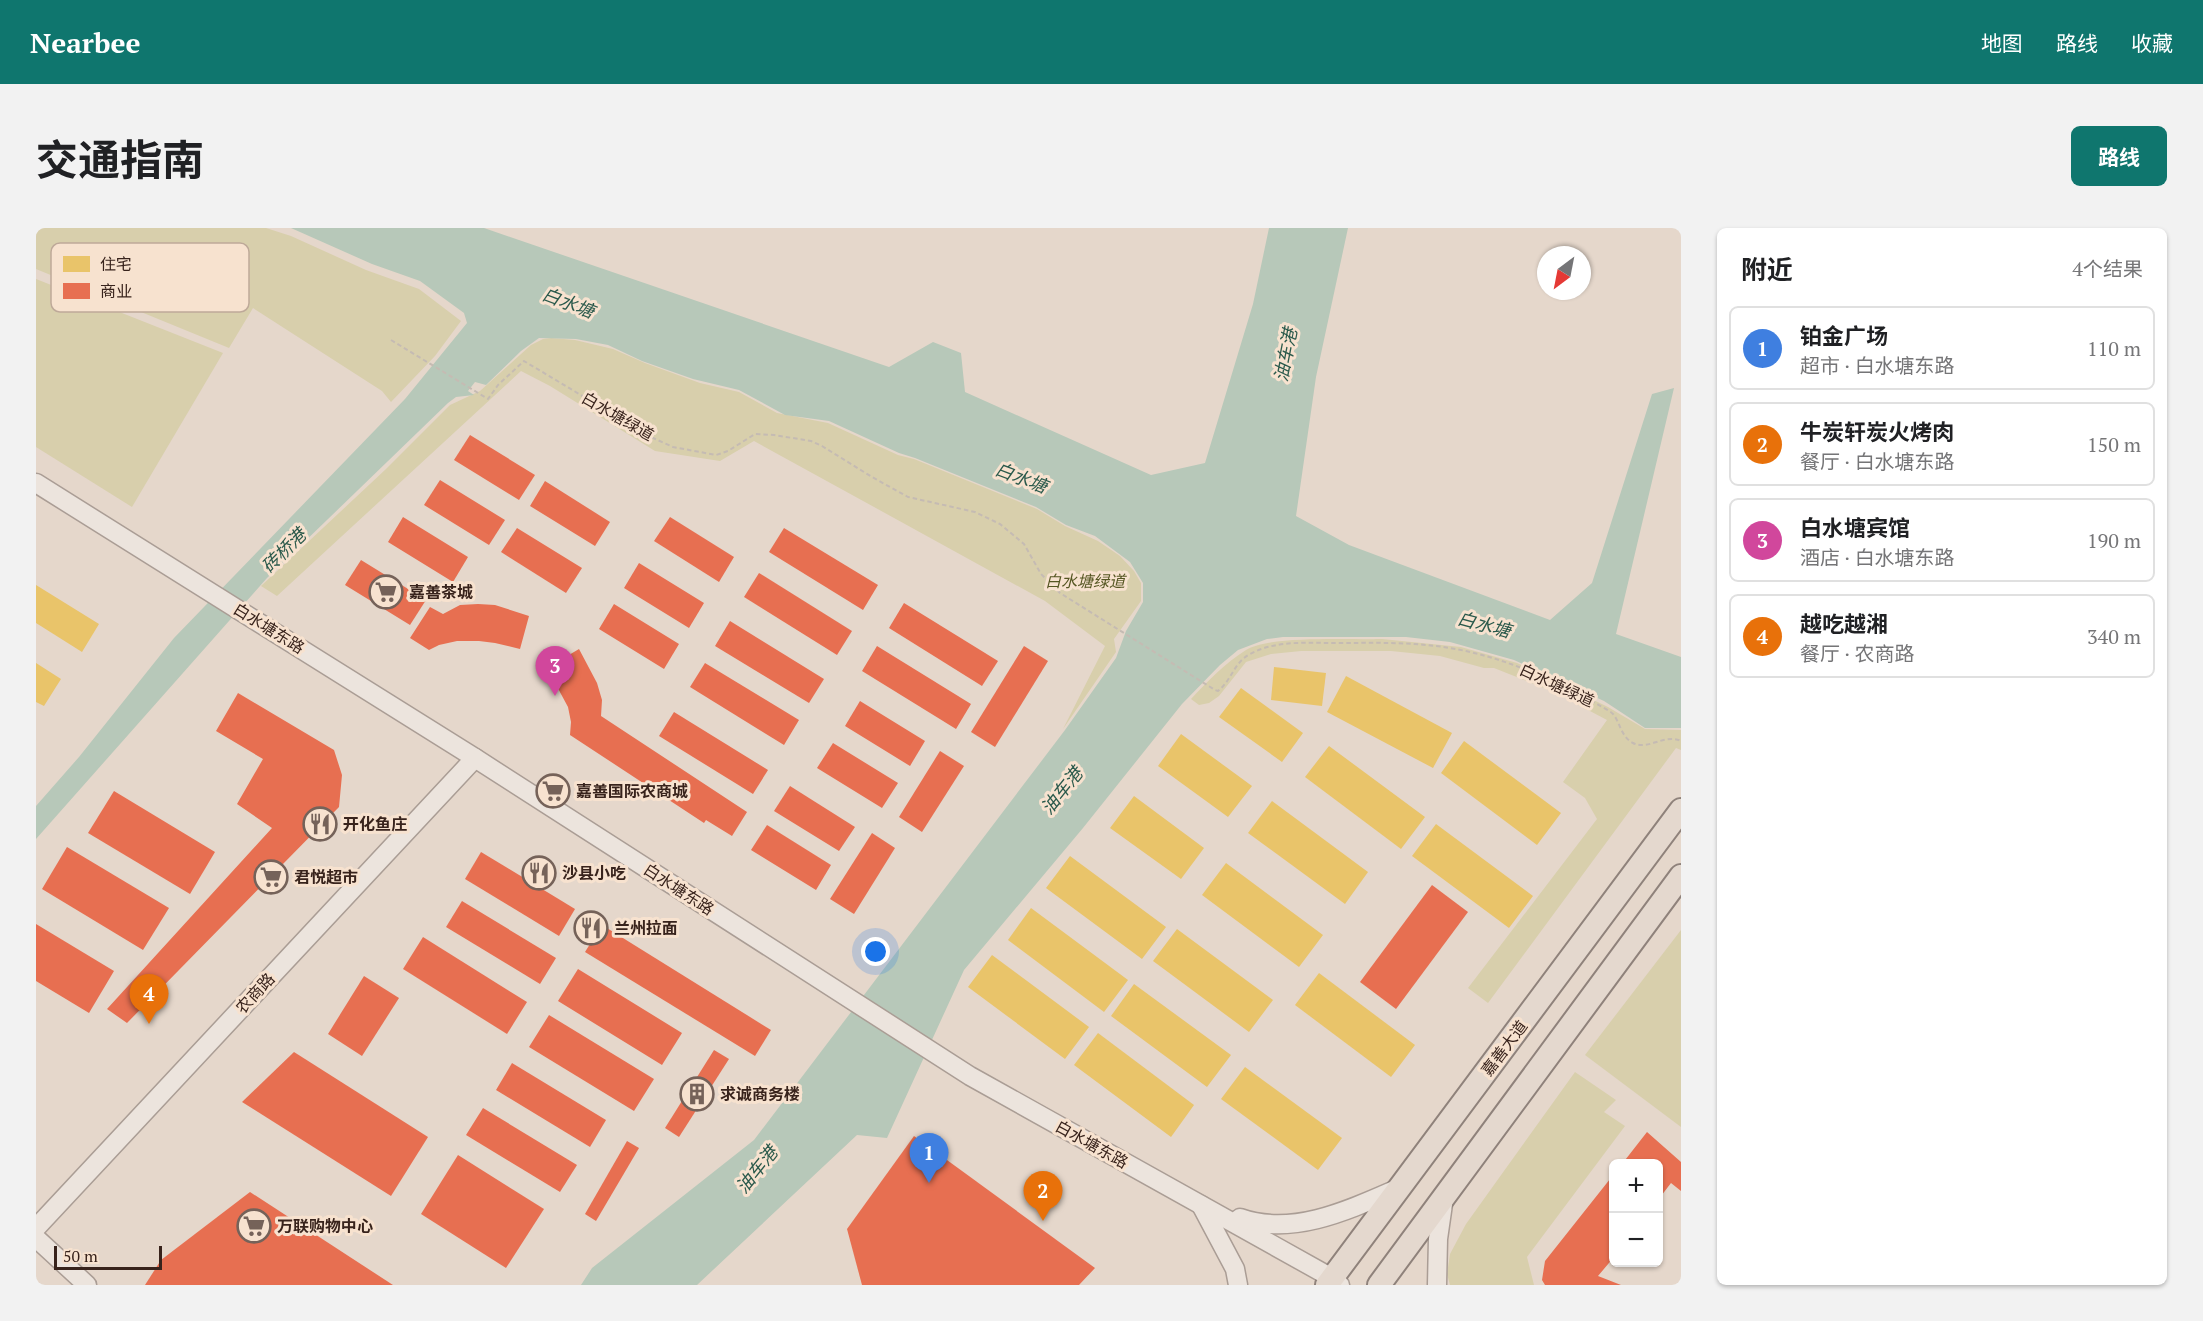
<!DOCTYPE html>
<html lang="zh">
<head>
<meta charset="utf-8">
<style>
  :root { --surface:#fff; --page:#f2f2f2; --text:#202124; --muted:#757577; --line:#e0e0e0; --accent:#0f766e }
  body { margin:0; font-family:"PT Serif","Noto Sans SC",serif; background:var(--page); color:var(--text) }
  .controls { position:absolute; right:18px; bottom:18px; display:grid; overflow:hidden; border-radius:9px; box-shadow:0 2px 4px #0004 }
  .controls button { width:54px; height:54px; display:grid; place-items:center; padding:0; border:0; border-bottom:2px solid var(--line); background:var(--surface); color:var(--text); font:30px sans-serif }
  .compass { position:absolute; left:1501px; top:18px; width:54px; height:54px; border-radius:50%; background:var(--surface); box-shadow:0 2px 4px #0004; rotate:212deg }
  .scale { position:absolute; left:18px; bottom:15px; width:108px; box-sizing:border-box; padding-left:6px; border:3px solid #38231c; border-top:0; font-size:16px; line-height:21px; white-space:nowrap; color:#38231c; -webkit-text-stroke:4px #f7e2cf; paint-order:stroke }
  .you { position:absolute; left:840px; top:724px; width:21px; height:21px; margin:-15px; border:4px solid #fff; border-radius:50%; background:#1a73e8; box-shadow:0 0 0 9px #1a73e833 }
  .badge { display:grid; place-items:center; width:39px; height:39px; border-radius:50%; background:var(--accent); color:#fff; font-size:20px; font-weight:700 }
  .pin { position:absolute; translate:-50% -50px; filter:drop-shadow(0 2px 3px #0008) }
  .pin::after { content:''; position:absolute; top:32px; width:21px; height:18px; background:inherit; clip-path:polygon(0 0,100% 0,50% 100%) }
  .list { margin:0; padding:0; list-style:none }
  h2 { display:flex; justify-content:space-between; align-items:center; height:78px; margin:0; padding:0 24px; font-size:26px }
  h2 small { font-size:20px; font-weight:400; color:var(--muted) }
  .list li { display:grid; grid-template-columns:39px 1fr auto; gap:18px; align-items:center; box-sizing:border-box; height:84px; margin:0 12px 12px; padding:0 12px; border:2px solid var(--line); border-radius:9px }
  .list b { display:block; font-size:22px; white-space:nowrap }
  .list p { margin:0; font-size:20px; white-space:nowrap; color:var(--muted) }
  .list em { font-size:20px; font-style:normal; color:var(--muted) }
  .map { position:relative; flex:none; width:1645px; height:1057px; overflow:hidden; border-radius:9px }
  header { display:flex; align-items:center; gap:36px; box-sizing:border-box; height:84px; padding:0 30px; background:var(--accent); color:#fff }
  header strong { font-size:28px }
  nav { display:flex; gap:33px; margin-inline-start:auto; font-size:21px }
  .intro { display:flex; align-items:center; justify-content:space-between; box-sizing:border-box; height:144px; padding:0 36px }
  h1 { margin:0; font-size:42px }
  .button { padding:15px 27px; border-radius:9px; background:var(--accent); color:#fff; font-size:21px; font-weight:700 }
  main { display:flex; gap:36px; padding:0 36px }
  aside { flex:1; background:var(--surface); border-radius:9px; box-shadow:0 2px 4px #0004 }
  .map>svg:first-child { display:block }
  .green { fill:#d8cfac }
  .water { fill:#b7c8b9 }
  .homes { fill:#e9c46a }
  .shops { fill:#e76f51 }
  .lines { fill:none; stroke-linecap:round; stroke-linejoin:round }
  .minor-casing { stroke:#aa9d95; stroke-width:21 }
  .major-casing { stroke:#8f827b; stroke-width:26 }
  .path { stroke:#c5bbb3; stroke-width:2; stroke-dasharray:4.5 3; stroke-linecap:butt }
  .minor { stroke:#ece4dd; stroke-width:18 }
  .major { stroke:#e4d8ce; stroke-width:22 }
  .labels { text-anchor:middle; stroke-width:6; stroke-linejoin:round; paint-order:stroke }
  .street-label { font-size:16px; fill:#38231c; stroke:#f7e2cf }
  .park-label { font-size:16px; font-style:italic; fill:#555622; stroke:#f7e2cf }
  .poi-label { font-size:16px; font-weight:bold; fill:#38231c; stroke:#f7e2cf; text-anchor:start }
  .water-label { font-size:18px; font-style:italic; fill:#2a594b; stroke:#f7e2cf }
  .key { fill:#f7e2cf; stroke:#bea999; stroke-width:1.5 }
  .key-label { font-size:16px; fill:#38231c }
</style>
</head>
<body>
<header>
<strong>Nearbee</strong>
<nav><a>地图</a><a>路线</a><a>收藏</a></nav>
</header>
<div class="intro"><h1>交通指南</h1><a class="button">路线</a></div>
<main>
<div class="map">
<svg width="1645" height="1057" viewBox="0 0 1645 1057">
  <rect width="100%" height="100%" fill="#e5d7cb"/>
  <!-- green -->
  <g class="green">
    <path d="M0,0h230l25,8 75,34 53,19 42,32 -26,35 -44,46 -9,-11 -129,-83 -24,40 -193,-79z"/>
    <path d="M0,51l187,74 -91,154 -96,-60z"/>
    <path d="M515,110l24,2 38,9 32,14 55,20 39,9 38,21 51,10 70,32 16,4 123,50 28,17 33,15 22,15 14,15 7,12v18l-27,38 2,13 -53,77 42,-83 -60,-45 -291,-160 -34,20 -65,-10 -105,-65 -29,-15 -244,225 -16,-10 125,-117 64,-64 30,-14 51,-46 12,-6z"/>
    <path d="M1346,411l79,8 56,16 91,44 37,22 36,1v20l-5,-2 -188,255 -20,-15 129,-169 -12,-21 -22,-16 44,-62 -53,-28 -60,-24h-10l-44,-12 -49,-5h-90l-30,3 -25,8 -27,34 -10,7 -10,2 -8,-6c16,-17 34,-36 55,-49 24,-15 105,-10 136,-11z"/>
    <path d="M1645,702v197l-96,-72z"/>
    <path d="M1539,844l41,28 -12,12 21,14 -98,131 7,28h-84l-3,-11 3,-20 16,-30z"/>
  </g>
  <!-- water -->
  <path class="water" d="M255,0h193l405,139 44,-25 28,11 4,39 186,83 54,-12 48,-159 16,-76h79l-32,149 -20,139 53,29 201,75 42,-37 60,-189 22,-6 -58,246 65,23v71h-36l-41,-27 -90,-41 -64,-18 -44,-5h-123l-16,2 -29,11 -18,15 -38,39 -99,124 -119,142 -77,168 -30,-3 -160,150h-116l11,-17 162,-128 311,-410 51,-72 10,-27 17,-29v-19l-13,-21 -35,-26 -29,-11 -30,-18 -121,-49 -16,-5 -70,-32 -44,-6 -46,-25 -46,-11 -51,-18 -34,-16 -32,-6 -37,-1 -18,13 -35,34 -11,-3 -7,9 6,4 -18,2 -8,6 -181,175 -231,261v-33l43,-49 95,-119 231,-239 62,-76 -3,-10 -44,-32 -48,-17z"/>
  <!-- homes -->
  <g class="homes">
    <path d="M0,357l63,39 -17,28 -46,-29z"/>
    <path d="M0,435l25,16 -17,27 -8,-4z"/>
    <path d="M1238,439l52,6 -4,33 -51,-6z"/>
    <path d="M1310,448l106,57 -19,35 -106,-56z"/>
    <path d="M1205,460l62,45 -21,29 -63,-45z"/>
    <path d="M1145,506l71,52 -24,31 -70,-51z"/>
    <path d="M1428,513l97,72 -24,32 -96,-72z"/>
    <path d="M1293,518l96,71 -24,32 -96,-72z"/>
    <path d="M1098,568l70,52 -23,31 -71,-51z"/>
    <path d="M1236,573l96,71 -23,32 -97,-71z"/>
    <path d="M1400,596l97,72 -24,32 -97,-72z"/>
    <path d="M1034,628l96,71 -24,32 -96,-71z"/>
    <path d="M1190,635l97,72 -24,32 -97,-72z"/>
    <path d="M995,680l97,72 -24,32 -96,-72z"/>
    <path d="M1141,701l96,71 -24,32 -96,-71z"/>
    <path d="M956,727l97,72 -24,32 -97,-72z"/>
    <path d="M1283,745l96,72 -24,32 -96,-72z"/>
    <path d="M1098,756l97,71 -24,32 -96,-71z"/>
    <path d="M1062,805l96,72 -23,32 -97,-72z"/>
    <path d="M1209,839l97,71 -24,32 -97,-71z"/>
  </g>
  <!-- shops -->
  <g class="shops">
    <path d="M434,207l65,40 -16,25 -65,-40z"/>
    <path d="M404,252l65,40 -16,25 -65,-40z"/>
    <path d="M509,253l65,41 -15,24 -65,-40z"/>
    <path d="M367,289l65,40 -15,25 -65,-40z"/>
    <path d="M634,289l64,40 -15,25 -65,-41z"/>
    <path d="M481,300l65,40 -16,25 -65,-41z"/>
    <path d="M748,300l94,57 -15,25 -94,-58z"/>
    <path d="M325,332l65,40 -16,25 -65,-40z"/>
    <path d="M603,335l65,40 -15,25 -65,-40z"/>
    <path d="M723,345l93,58 -15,24 -93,-58z"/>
    <path d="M868,375l94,58 -16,25 -93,-58z"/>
    <path d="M442,376l17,1 34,11 -9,33 -25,-6 -16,-2h-22l-18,4 -10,5 -19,-12 20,-31 13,7 17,-9z"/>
    <path d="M578,376l65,40 -15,25 -65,-40z"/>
    <path d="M694,393l94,58 -15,24 -94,-57z"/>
    <path d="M841,418l94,58 -15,25 -94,-58z"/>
    <path d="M988,418l24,15 -53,86 -24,-15z"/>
    <path d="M543,421l18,34 5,17 -1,16 146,96 -15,24 -26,-16 -2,3 -134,-88 1,-13 -3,-15 -21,-39z"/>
    <path d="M669,435l94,57 -15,25 -94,-58z"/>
    <path d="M202,465l96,57 8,25 -3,32 -212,216 -20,-14 165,-181 -35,-24 26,-45 -47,-28z"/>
    <path d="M824,473l65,40 -15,25 -65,-40z"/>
    <path d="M638,484l94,58 -15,24 -94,-58z"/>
    <path d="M797,515l65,40 -16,25 -65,-40z"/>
    <path d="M904,523l24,15 -42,66 -23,-15z"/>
    <path d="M754,558l65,41 -16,24 -65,-40z"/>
    <path d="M78,563l101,61 -25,42 -102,-61z"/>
    <path d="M731,597l64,40 -15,25 -65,-40z"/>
    <path d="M836,605l23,15 -41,66 -24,-15z"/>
    <path d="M31,619l102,61 -26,42 -101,-61z"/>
    <path d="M445,624l94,57 -16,27 -94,-57z"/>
    <path d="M1396,657l36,27 -72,97 -36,-27z"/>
    <path d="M426,673l94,57 -16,26 -94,-57z"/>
    <path d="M0,696l78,47 -25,42 -53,-32z"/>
    <path d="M566,697l169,105 -16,26 -170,-104z"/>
    <path d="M387,709l104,65 -20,32 -104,-65z"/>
    <path d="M542,741l104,64 -20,32 -104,-64z"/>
    <path d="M328,748l35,22 -37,58 -34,-22z"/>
    <path d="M513,787l105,64 -20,32 -105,-64z"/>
    <path d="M678,822l15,9 -50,78 -14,-9z"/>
    <path d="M258,824l134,85 -37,59 -149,-94z"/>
    <path d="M476,835l94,57 -16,27 -94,-57z"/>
    <path d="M447,880l94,57 -17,27 -94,-57z"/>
    <path d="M1611,904l34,30v29l-10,-8 -13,17v-36h-36z"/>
    <path d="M878,908l181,132 -16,17h-217l-15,-56z"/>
    <path d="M591,913l12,7 -43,73 -11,-7z"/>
    <path d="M422,927l86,54 -38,59 -85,-54z"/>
    <path d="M1578,946v83l-16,19 23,9h-76l-3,-5 3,-19z"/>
    <path d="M214,964l143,93h-248l16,-25z"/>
  </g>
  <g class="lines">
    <defs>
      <g id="minor">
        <path d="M0,255l439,275 495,318 362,202 8,7"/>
        <path d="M1165,977l34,64 3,16"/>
        <path d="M1204,990c53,19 111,-9 159,-30"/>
        <path d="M0,1000l439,-470"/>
        <path d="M0,1010l51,47"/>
        <path d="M1401,1057l1,-46 6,-42"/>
      </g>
      <g id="major">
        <path d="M1291,1057l354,-475"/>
        <path d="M1343,1057l302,-409"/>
      </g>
    </defs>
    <!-- minor casing -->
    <use href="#minor" class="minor-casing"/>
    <!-- major casing -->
    <use href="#major" class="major-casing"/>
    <!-- path -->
    <path class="path" d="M355,112l97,59 10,-14 26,-24 127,76 22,10 43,8 12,-4 27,-17 19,1 37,6 11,5 50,31 36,20 67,15 25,12 24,20 17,30 19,19 155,97 3,1c14,-11 16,-29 32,-37 26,-14 57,-11 85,-11 31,0 61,-1 91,2 61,5 119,30 171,59 5,3 12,6 16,10 7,8 8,23 20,29 15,8 32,-10 48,-2"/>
    <!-- minor -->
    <use href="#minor" class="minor"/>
    <!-- major -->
    <use href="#major" class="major"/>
  </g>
  <!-- icons -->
  <defs>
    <symbol id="supermarket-ring" viewBox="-11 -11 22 22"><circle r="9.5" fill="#f7e2cf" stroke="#756259" stroke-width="1.5"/><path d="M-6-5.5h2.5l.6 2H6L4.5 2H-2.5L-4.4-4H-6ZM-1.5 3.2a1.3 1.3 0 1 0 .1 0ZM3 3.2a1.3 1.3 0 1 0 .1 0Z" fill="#756259"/></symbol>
    <symbol id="restaurant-ring" viewBox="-11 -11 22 22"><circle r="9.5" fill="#f7e2cf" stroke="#756259" stroke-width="1.5"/><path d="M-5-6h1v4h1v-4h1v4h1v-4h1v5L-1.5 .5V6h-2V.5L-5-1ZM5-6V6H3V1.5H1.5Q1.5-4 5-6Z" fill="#756259"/></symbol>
    <symbol id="building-ring" viewBox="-11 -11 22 22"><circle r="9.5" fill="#f7e2cf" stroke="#756259" stroke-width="1.5"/><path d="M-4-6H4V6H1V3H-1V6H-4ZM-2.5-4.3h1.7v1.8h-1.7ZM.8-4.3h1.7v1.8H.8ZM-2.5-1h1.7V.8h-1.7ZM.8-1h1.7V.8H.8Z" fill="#756259"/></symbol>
  </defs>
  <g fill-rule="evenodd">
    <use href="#supermarket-ring" x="331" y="345" width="38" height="38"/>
    <use href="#supermarket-ring" x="498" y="544" width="38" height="38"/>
    <use href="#restaurant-ring" x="265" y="577" width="38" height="38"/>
    <use href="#restaurant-ring" x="484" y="626" width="38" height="38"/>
    <use href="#supermarket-ring" x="216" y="630" width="38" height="38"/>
    <use href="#restaurant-ring" x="536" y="681" width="38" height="38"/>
    <use href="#building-ring" x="642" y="847" width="38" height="38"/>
    <use href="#supermarket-ring" x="199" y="979" width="38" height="38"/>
  </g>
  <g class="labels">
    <!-- street labels -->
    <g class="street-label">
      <text transform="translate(582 188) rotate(30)" y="6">白水塘绿道</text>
      <text transform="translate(233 400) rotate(32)" y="6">白水塘东路</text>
      <text transform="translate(1521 457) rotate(25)" y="6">白水塘绿道</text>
      <text transform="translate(643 661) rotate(33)" y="6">白水塘东路</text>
      <text transform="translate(219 765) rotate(-47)" y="6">农商路</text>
      <text transform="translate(1468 820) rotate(-53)" y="6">嘉善大道</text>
      <text transform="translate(1056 916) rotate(29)" y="6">白水塘东路</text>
    </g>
    <!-- park labels -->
    <g class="park-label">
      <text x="1049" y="359">白水塘绿道</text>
    </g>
    <!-- poi labels -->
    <g class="poi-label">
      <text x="373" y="370">嘉善茶城</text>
      <text x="540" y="569">嘉善国际农商城</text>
      <text x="307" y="602">开化鱼庄</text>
      <text x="526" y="651">沙县小吃</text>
      <text x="258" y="655">君悦超市</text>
      <text x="578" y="706">兰州拉面</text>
      <text x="684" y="872">求诚商务楼</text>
      <text x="241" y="1004">万联购物中心</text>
    </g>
    <!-- water labels -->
    <g class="water-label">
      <text transform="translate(532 75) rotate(21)" y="6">白水塘</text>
      <text transform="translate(1250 127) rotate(-79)" y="6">油车港</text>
      <text transform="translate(985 250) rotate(21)" y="6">白水塘</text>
      <text transform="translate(248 323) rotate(-45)" y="6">砖桥港</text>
      <text transform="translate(1448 397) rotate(15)" y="6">白水塘</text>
      <text transform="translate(1026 563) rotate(-51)" y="6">油车港</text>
      <text transform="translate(721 942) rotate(-51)" y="6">油车港</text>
    </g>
  </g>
  <!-- legend -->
  <rect x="15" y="15" width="198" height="69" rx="9" class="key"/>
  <rect x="27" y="28" width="27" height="16" fill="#e9c46a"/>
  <rect x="27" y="55" width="27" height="16" fill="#e76f51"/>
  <g class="key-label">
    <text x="64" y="42">住宅</text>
    <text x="64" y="69">商业</text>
  </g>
</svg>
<div class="controls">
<button>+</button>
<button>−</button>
</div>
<svg class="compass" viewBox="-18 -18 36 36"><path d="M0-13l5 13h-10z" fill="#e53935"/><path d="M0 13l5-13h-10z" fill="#757577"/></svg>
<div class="scale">50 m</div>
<div class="you"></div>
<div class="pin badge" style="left:893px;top:955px;background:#3f7fe0">1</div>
<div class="pin badge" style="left:1007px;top:993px;background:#e8710a">2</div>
<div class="pin badge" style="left:519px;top:468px;background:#d1479c">3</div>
<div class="pin badge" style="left:113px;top:796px;background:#e8710a">4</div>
</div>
<aside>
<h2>附近<small>4个结果</small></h2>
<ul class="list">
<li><span class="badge" style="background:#3f7fe0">1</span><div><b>铂金广场</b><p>超市 · 白水塘东路</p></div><em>110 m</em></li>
<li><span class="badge" style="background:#e8710a">2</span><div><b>牛炭轩炭火烤肉</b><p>餐厅 · 白水塘东路</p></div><em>150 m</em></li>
<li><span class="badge" style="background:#d1479c">3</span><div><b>白水塘宾馆</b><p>酒店 · 白水塘东路</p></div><em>190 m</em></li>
<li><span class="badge" style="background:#e8710a">4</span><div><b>越吃越湘</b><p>餐厅 · 农商路</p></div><em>340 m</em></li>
</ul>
</aside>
</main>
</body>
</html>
